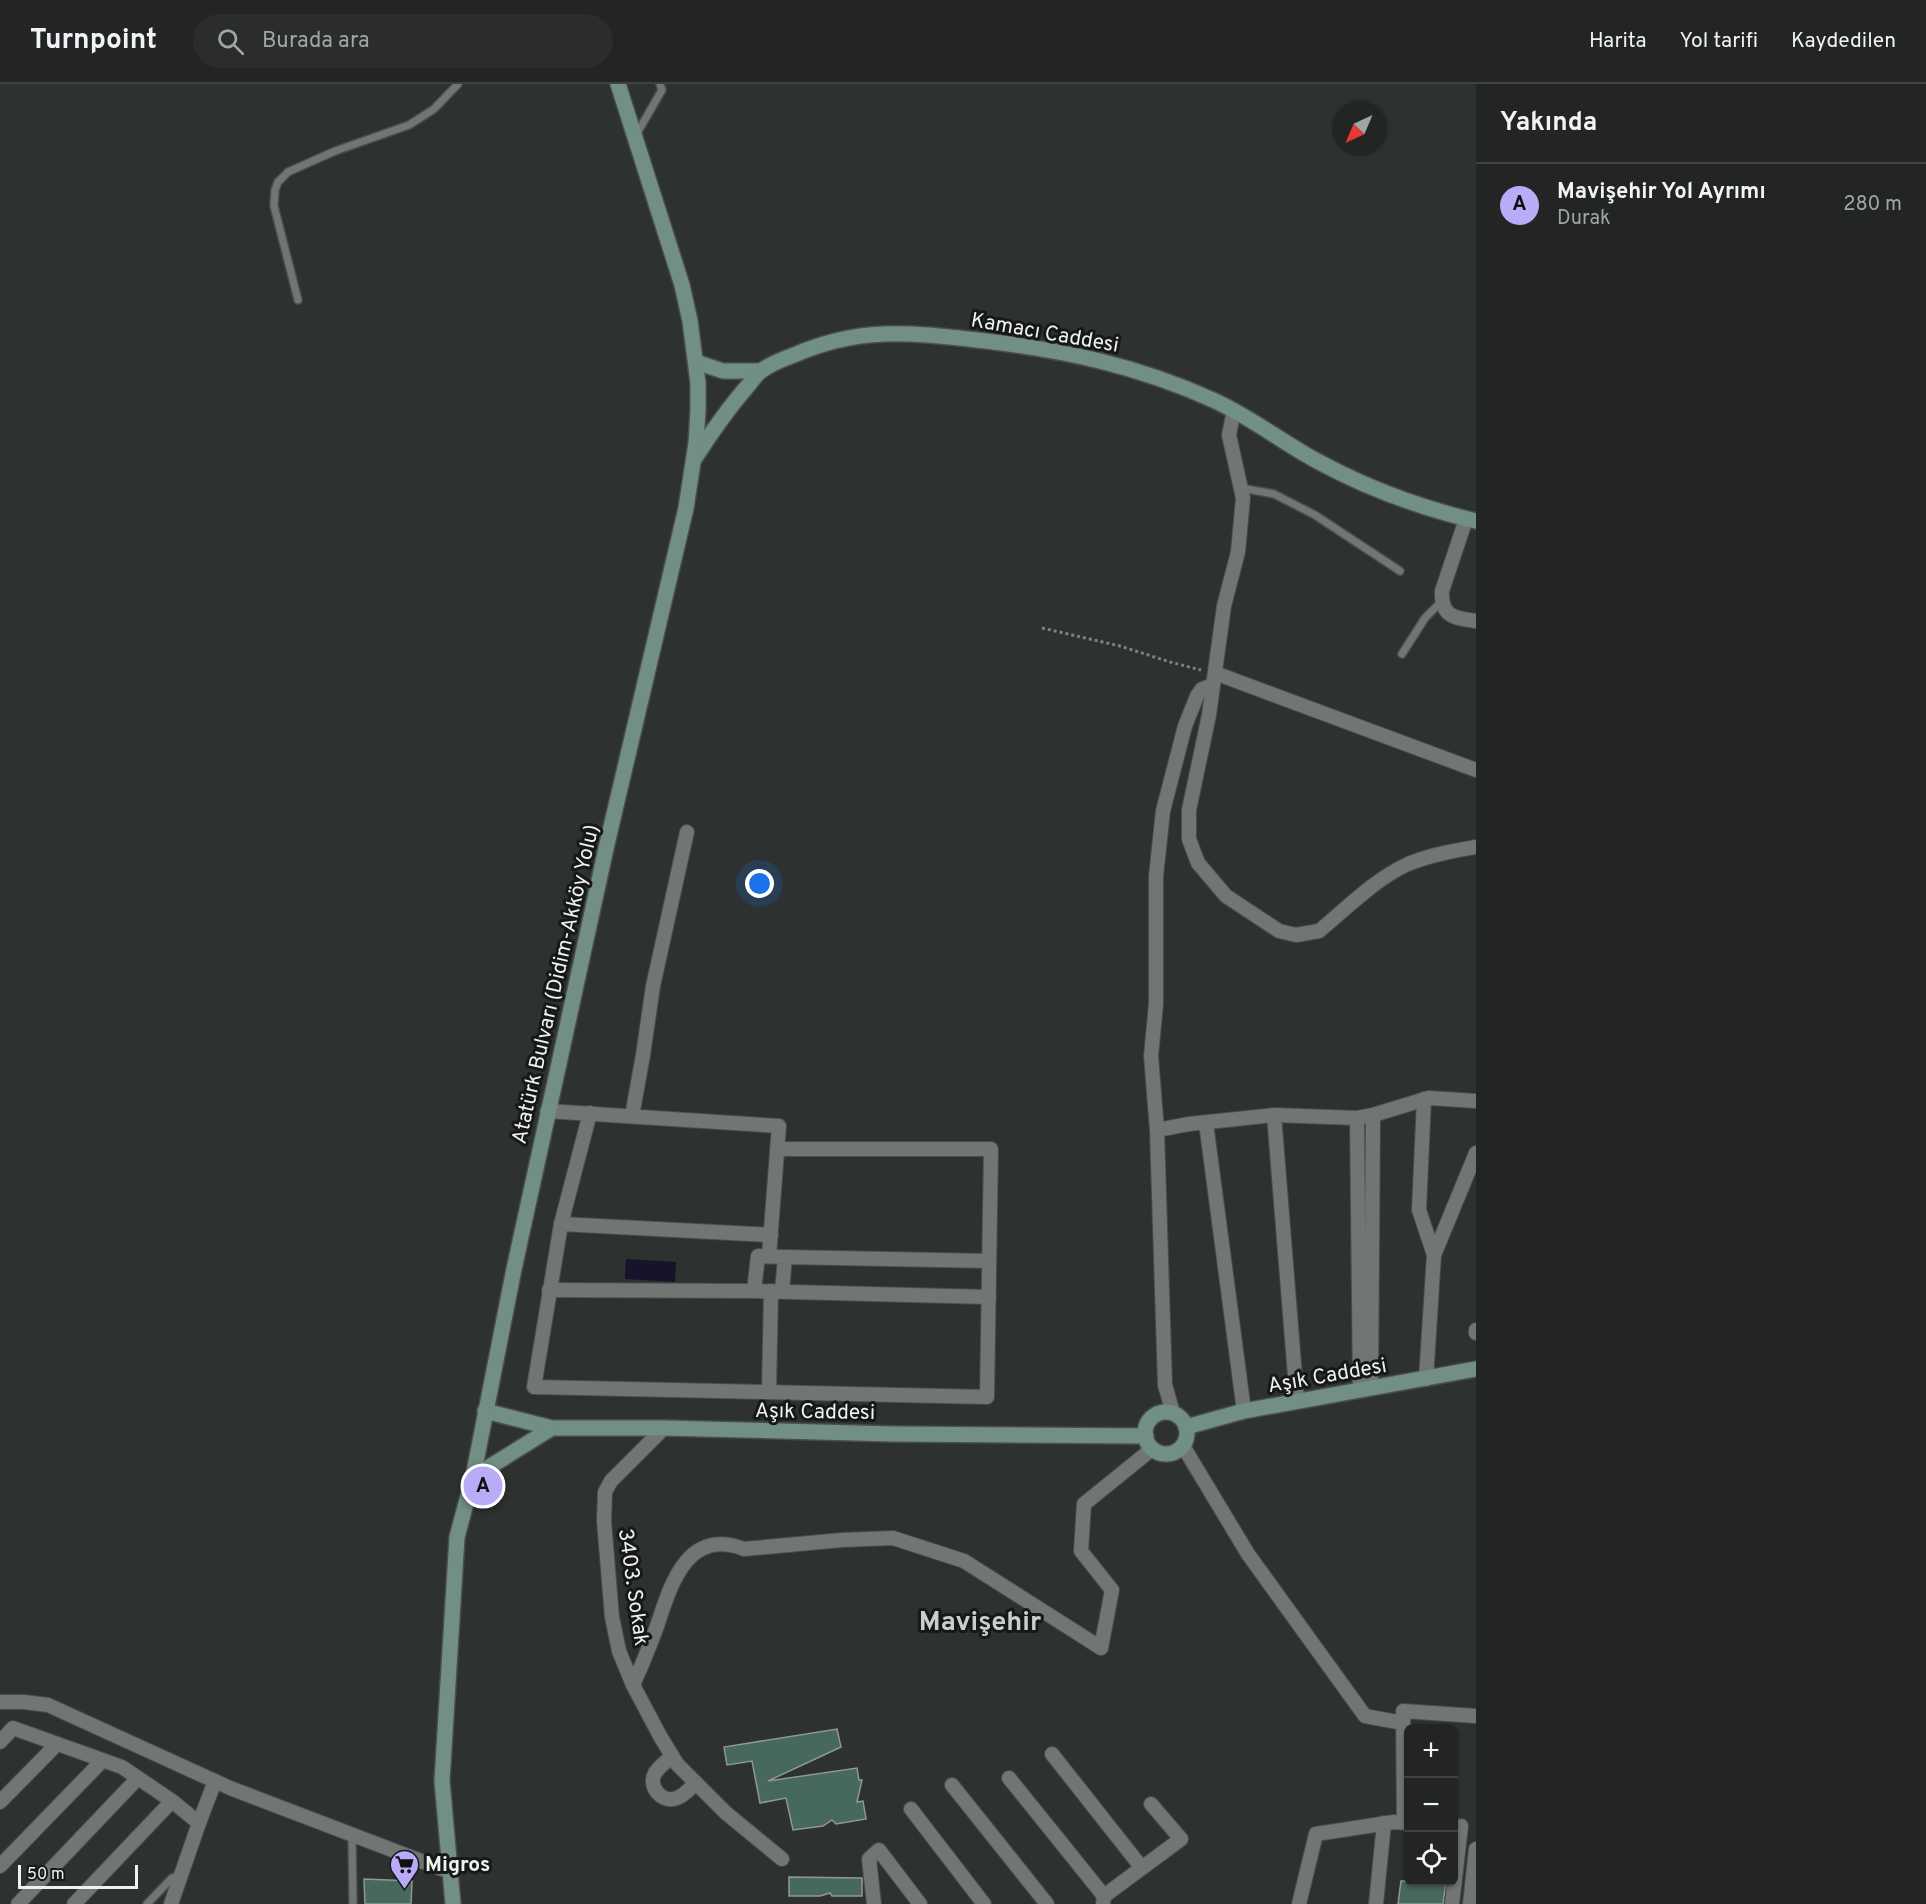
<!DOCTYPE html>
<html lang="tr">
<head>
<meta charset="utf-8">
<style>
  :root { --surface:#222524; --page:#2a2d2c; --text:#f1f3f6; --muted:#a2a5a6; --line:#3f4241; --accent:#b9abf7 }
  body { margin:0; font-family:Overpass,sans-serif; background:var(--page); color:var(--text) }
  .controls { position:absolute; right:18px; bottom:18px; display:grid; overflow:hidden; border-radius:9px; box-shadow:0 2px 4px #0004 }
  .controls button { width:54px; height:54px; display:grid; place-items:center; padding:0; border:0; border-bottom:2px solid var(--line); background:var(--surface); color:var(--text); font:30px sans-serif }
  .compass { position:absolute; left:1332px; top:18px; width:54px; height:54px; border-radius:50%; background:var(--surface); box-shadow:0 2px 4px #0004; rotate:224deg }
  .scale { position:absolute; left:18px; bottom:15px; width:120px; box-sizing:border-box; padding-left:6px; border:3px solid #eff2f1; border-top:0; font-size:16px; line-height:21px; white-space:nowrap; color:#eff2f1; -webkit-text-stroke:4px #171918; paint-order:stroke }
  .you { position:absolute; left:760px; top:800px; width:21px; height:21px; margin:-15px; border:4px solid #fff; border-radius:50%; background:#1a73e8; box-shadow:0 0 0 9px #1a73e833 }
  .badge { display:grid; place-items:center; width:39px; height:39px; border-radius:50%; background:var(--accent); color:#111; font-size:20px; font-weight:700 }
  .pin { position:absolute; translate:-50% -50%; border:3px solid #fff; box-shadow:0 2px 6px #0006 }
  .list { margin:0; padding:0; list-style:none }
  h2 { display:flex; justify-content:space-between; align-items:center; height:78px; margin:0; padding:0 24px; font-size:26px }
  h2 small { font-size:20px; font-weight:400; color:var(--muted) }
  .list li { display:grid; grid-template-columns:39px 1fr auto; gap:18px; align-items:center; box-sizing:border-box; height:84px; padding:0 24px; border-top:2px solid var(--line) }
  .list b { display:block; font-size:22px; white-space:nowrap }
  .list p { margin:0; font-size:20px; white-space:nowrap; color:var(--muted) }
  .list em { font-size:20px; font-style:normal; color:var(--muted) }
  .icon { flex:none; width:33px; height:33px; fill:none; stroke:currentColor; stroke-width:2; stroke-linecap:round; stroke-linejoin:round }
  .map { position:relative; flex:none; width:1476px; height:1820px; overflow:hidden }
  header { display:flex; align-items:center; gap:36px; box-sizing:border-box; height:84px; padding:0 30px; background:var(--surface); border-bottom:2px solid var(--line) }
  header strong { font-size:28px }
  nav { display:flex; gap:33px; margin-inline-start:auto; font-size:21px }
  .search { width:420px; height:54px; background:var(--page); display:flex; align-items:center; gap:15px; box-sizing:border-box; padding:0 21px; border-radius:33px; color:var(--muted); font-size:22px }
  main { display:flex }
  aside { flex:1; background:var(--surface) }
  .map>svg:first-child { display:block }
  .water { fill:#18122b }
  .building { fill:#46695b; stroke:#929694; stroke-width:1.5 }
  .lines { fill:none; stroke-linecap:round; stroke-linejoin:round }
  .lane-casing { stroke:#4a4d4c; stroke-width:10 }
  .street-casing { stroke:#4a4d4c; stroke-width:16 }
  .secondary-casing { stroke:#4a4d4c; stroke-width:18 }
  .path { stroke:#7d8180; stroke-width:3; stroke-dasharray:3 3; stroke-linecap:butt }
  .lane { stroke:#717573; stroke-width:7 }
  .street { stroke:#717573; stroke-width:14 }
  .secondary { stroke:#728f84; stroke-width:15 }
  .labels { text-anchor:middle; stroke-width:6; stroke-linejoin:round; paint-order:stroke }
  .street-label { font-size:21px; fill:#eff2f1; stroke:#171918 }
  .poi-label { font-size:21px; font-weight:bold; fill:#eff2f1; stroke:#171918; text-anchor:start }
  .district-label { font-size:27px; font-weight:bold; fill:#cacfcd; stroke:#171918 }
</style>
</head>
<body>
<header>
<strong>Turnpoint</strong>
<div class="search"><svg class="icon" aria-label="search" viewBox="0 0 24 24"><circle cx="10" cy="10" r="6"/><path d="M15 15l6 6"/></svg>Burada ara</div>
<nav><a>Harita</a><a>Yol tarifi</a><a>Kaydedilen</a></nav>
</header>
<main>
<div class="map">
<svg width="1476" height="1820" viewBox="0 0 1476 1820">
  <rect width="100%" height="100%" fill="#2d3130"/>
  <!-- water -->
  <path class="water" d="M626,1175l50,3 -1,20 -50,-3z"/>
  <!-- building -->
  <g class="building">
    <path d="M837,1645l4,18 -73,34 89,-13 2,12h3l-5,22 6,-1 3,18 -30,5 -4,-4 -9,6 -30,4 -7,-32 -26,5 -8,-42 -25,4 -3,-18z"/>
    <path d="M789,1793l73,1v18h-30l-2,-3 -10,3h-31z"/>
    <path d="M364,1795l48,2 -1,23h-46z"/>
    <path d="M1401,1797h45l-3,23h-45z"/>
  </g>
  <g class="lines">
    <defs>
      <g id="lane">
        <path d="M636,51l26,-45 -2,-6"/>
        <path d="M298,216l-24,-94 1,-16 3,-8 10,-10 47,-21 74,-26 25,-16 24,-25"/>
        <path d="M1241,404l33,6 41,21 85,56"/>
        <path d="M1402,570l23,-36 17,-17"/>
        <path d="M352,1751l1,69"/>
        <path d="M147,1820l25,-26 9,-2"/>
      </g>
      <g id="street">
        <path d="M1234,326l-5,25 14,63 -5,54 -14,54 -15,109 -20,95v29l9,24 28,33 53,35 17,4 23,-4c28,-23 56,-52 89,-67 22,-9 45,-13 68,-17"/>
        <path d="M1466,435l-24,72c-1,26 12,27 34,30"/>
        <path d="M1215,589l261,97"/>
        <path d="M1424,1015l-5,111 15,45"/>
        <path d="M547,1027l232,15 -10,130"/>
        <path d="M590,1029l-29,111 -27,163 453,10 4,-248h-214"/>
        <path d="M1274,1031l23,286"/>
        <path d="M632,1032l11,-61 10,-69 34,-154"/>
        <path d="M1357,1034l3,272"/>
        <path d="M1206,1039l38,288"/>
        <path d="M1157,1046l32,-6 85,-9 83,3 16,-3 56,-17 47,3"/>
        <path d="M561,1140l210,11"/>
        <path d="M785,1173l204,4"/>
        <path d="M549,1206l205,1"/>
        <path d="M782,1207l3,-34 -27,-1 -4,35 235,6"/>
        <path d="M1476,1246v3"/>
        <path d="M1426,1295l8,-124 42,-102"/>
        <path d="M1371,1304l2,-273"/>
        <path d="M769,1307l2,-100"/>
        <path d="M1173,1329l-8,-28 -8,-255 -6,-74 5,-52v-128l7,-65 22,-85 12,-30 5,-7 11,-4"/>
        <path d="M664,1344l-53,53 -6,11 -1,29 8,96 7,34 14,34 27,51 17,28 49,49 56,46"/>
        <path d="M1183,1362l65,108 117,162 38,7"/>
        <path d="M633,1601c8,-18 16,-37 23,-56 14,-41 29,-102 88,-80l98,-9 51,-2 71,23 137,87 11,-58 -31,-39 3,-47 68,-55"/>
        <path d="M0,1618h24l24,3 182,83 220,84"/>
        <path d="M0,1658l13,-14 109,39 50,34 27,22"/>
        <path d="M1052,1670l90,114"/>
        <path d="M672,1672c-5,5 -13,11 -17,17 -8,14 8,31 22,25 7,-2 13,-10 19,-15"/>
        <path d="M1009,1694l95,118"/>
        <path d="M952,1701l95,119"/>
        <path d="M0,1718l57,-58"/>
        <path d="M911,1725l73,95"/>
        <path d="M1404,1738l-1,-111 73,5"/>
        <path d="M0,1782l102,-105"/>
        <path d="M18,1820l120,-126"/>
        <path d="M74,1820l98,-103"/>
        <path d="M171,1820l28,-81 16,-42"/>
        <path d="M874,1820l-5,-45 10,-9 41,54"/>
        <path d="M1103,1820l1,-8 77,-57 -30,-35"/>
        <path d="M1299,1820l17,-70 78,-12 14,1"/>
        <path d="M1376,1820l8,-81"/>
        <path d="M1452,1820l9,-78"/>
        <path d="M1470,1820l6,-55"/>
      </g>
      <g id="secondary">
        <path d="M696,278l27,9h37"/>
        <path d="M695,374c16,-25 32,-48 51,-70 5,-5 9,-13 15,-17 9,-7 22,-12 33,-16 68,-30 120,-22 192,-14 81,10 152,25 227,59 38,17 70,43 106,62 50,27 102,46 157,59"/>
        <path d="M485,1327l67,17h112l229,6 253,2"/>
        <circle cx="1166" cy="1349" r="21"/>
        <path d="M1186,1343l58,-16 232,-42"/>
        <path d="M473,1393l79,-49"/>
        <path d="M453,1820l-11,-123 15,-244 16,-60 41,-208 93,-425 79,-336 10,-65 2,-33v-27l-8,-62 -8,-36 -64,-201"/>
      </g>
    </defs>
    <!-- lane casing -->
    <use href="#lane" class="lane-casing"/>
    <!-- street casing -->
    <use href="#street" class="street-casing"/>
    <!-- secondary casing -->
    <use href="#secondary" class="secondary-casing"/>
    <!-- path -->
    <path class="path" d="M1042,544l78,18 50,16 31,8"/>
    <!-- lane -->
    <use href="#lane" class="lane"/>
    <!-- street -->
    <use href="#street" class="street"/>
    <!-- secondary -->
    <use href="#secondary" class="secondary"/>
  </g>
  <!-- icons -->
  <defs>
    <symbol id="supermarket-pin" viewBox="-11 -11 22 30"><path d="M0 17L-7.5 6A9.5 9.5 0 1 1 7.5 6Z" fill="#b9abf7" stroke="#171918"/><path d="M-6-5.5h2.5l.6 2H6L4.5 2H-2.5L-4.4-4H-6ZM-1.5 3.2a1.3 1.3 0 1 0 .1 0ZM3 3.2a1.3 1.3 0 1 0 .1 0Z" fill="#111"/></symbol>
  </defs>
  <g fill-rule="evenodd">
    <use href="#supermarket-pin" x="388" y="1764" width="33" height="45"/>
  </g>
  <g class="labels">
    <!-- street labels -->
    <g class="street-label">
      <text transform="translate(1045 248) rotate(10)" y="7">Kamacı Caddesi</text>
      <text transform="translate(555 900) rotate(-77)" y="7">Atatürk Bulvarı (Didim-Akköy Yolu)</text>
      <text transform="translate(1327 1291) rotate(-10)" y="7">Aşık Caddesi</text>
      <text transform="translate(815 1327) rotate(1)" y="7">Aşık Caddesi</text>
      <text transform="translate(634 1503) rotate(82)" y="7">3403. Sokak</text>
    </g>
    <!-- poi labels -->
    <g class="poi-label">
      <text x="425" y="1787">Migros</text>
    </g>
    <!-- district labels -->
    <g class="district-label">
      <text x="980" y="1546">Mavişehir</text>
    </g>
  </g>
</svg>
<div class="controls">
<button>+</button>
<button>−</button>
<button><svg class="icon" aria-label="locate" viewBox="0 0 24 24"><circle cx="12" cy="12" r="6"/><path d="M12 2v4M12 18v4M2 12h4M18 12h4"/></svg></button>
</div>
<svg class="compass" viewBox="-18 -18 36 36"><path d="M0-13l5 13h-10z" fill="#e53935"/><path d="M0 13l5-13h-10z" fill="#a2a5a6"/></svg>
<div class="scale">50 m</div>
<div class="you"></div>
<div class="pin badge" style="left:483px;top:1402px">A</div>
</div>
<aside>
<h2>Yakında<small></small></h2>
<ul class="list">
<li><span class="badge">A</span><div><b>Mavişehir Yol Ayrımı</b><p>Durak</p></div><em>280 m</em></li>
</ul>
</aside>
</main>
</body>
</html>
